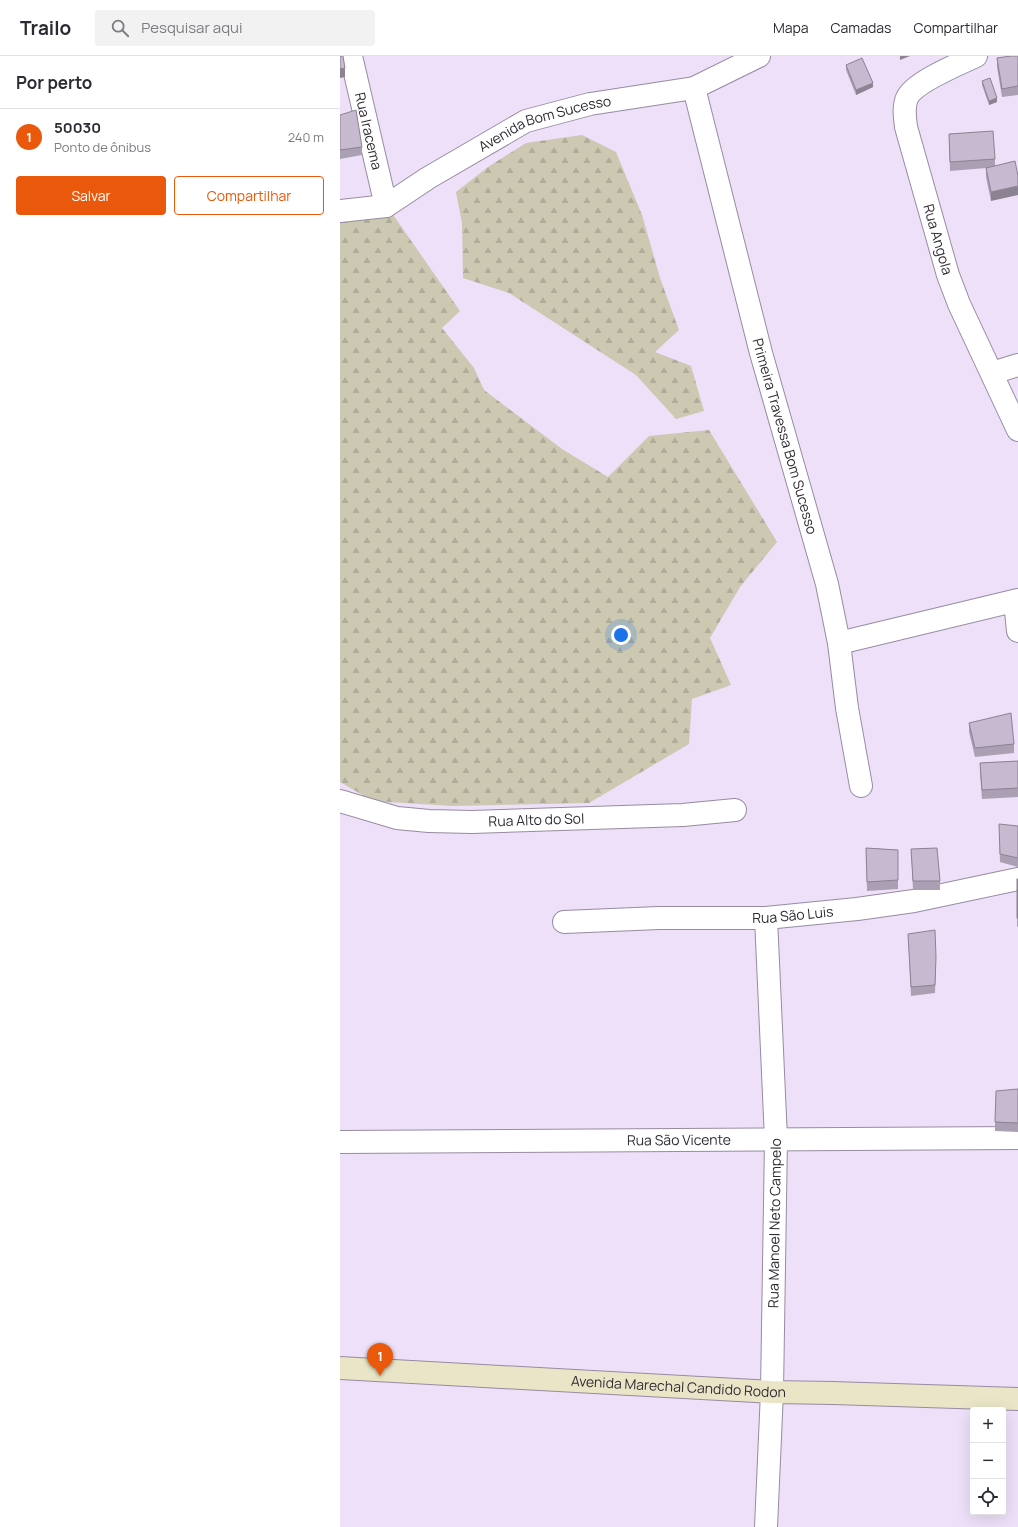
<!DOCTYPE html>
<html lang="pt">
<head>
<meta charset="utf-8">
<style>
  :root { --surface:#fff; --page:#f2f2f3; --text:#2b2b33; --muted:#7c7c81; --line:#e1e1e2; --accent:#ea580c }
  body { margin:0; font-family:Manrope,sans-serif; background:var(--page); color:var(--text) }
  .controls { position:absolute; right:12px; bottom:12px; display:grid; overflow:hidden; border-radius:4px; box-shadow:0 4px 16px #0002 }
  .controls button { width:36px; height:36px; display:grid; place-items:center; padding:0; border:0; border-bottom:1px solid var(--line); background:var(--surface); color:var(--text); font:20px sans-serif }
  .you { position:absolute; left:281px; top:579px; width:14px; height:14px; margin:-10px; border:3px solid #fff; border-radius:50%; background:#1a73e8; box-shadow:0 0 0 6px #1a73e833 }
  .badge { display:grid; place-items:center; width:26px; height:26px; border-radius:50%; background:var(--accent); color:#fff; font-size:13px; font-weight:700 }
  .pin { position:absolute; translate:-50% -33px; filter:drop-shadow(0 1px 2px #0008) }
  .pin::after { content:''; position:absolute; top:21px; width:14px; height:12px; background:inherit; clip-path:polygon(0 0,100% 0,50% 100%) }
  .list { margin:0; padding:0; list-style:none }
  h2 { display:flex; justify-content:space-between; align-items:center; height:52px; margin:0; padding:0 16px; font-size:17px }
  h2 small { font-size:13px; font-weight:400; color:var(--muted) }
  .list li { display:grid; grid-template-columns:26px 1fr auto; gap:12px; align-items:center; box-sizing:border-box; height:56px; padding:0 16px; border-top:1px solid var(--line) }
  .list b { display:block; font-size:15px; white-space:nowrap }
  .list p { margin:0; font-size:13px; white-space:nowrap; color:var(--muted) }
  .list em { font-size:13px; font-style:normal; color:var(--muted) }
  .actions { display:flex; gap:8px; padding:12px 16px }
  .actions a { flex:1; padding:9px 0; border:1px solid var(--accent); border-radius:4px; text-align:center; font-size:14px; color:var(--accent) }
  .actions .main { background:var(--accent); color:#fff }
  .icon { flex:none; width:22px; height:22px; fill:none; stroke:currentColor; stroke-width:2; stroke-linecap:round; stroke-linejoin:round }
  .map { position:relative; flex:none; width:678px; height:1471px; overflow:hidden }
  header { display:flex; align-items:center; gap:24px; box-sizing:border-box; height:56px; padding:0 20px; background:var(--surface); border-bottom:1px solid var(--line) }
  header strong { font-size:19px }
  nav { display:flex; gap:22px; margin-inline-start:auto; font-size:14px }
  .search { width:280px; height:36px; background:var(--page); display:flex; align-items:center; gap:10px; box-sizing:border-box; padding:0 14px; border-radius:4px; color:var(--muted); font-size:15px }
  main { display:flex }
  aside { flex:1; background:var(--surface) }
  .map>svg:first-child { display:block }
  .forest { fill:url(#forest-firs) }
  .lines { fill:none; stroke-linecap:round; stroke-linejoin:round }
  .street-casing { stroke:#978ba1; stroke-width:24 }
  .secondary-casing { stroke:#978ba1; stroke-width:24 }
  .street { stroke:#fff; stroke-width:22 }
  .secondary { stroke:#e9e5c6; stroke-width:22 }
  .wall { fill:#aa9fb3 }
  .shaded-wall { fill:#8b8292 }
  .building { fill:#c6b9d0; stroke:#8b8292 }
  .labels { text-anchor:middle; stroke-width:3; stroke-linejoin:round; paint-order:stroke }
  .street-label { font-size:14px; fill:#2f2a33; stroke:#f8f0fe }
</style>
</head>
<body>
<header>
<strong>Trailo</strong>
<div class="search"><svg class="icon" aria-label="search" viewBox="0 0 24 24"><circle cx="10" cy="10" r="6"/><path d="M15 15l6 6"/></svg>Pesquisar aqui</div>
<nav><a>Mapa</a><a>Camadas</a><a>Compartilhar</a></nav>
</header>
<main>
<aside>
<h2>Por perto<small></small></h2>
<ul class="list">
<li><span class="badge">1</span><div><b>50030</b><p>Ponto de ônibus</p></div><em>240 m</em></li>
</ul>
<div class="actions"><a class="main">Salvar</a><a>Compartilhar</a></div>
</aside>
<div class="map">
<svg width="678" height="1471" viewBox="0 0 678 1471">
  <defs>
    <pattern id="forest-firs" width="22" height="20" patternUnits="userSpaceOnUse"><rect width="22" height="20" fill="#ccc8b2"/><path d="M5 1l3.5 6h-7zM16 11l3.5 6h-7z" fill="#b0ac9a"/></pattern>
  </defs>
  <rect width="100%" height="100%" fill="#ede0f8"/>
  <!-- forest -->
  <g class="forest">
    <path d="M242,79l34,17 26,63 18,63 19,52 -24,22 36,14 13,45 -28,8 -40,-44 -127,-82 -46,-15 -1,-55 -6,-31 32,-25 38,-24z"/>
    <path d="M49,153l71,102 -18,17 32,40 10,22 78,59 46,28 41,-41 60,-6 68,112 -37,45 -30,51 21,47 -39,14 -3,45 -100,59 -137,3 -79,-5 -33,-19v-564z"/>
  </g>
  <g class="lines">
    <defs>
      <g id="street">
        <path id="s1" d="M11,0l35,150"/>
        <path id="s2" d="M636,0c-17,8 -62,26 -69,42 -4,9 -2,20 -1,29l42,148 11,29 59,126"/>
        <path id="s3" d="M354,32l67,265 66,231 12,59 8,65 14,78"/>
        <path id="s4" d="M0,155l46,-5 42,-28 98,-57 64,-17 104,-16 65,-32"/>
        <path d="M652,317l26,-8"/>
        <path d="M675,545l3,30"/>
        <path d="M499,587l179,-43"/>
        <path id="s5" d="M0,745l57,17 32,3 43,1 211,-7 52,-5"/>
        <path id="s6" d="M224,866l95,-4h107l91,-9 57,-8 104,-22"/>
        <path id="s7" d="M0,1086l678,-4"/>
        <path id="s8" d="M426,1471l6,-135 4,-253 -10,-221"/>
      </g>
      <g id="secondary">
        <path id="s9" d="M0,1312l432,24 61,1 185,6"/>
      </g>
    </defs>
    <!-- street casing -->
    <use href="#street" class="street-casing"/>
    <!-- secondary casing -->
    <use href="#secondary" class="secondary-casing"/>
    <!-- street -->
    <use href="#street" class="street"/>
    <!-- secondary -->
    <use href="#secondary" class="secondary"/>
  </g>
  <!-- wall -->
  <g class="wall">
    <path d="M678,0v39l-16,2 -5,-30v-9z"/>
    <path d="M506,9l27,22 -17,8 -10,-25z"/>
    <path d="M642,25l15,21 -8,3 -7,-20z"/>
    <path d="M0,59l22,32v8l-22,4z"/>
    <path d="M609,78l46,25v7l-4,35 -5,-24v-9l-36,3z"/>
    <path d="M629,667l45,21v9l-39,4 -6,-25z"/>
    <path d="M678,705v36l-36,2 -2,-27v-9z"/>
    <path d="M678,770v41l-18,-5 -1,-29z"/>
    <path d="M526,792l32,2v39l-31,2z"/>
    <path d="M571,793l29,32v9h-27z"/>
    <path d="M678,823v47l-1,1v-39z"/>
    <path d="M568,878l28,32 -1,27 -24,3z"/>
    <path d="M678,1033v43l-23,-1v-9z"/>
  </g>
  <!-- shaded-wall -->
  <g class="shaded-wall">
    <path d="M560,0h10l-10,4z"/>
    <path d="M5,12v9l-5,1v-9z"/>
    <path d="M533,27v4l-17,8v-5z"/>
    <path d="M657,42v4l-8,3v-4z"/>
    <path d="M678,130v9l-27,6v-9z"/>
  </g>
  <!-- building -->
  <g class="building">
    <path d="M0,0h3l2,12 -5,1z"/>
    <path d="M671,0h7v30l-16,3 -5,-31z"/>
    <path d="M522,2l11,25 -17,7 -10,-25z"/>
    <path d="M650,22l7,20 -8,3 -7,-20z"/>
    <path d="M16,54l6,37 -22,3v-35z"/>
    <path d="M653,75l2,28 -45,3 -1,-28z"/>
    <path d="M675,105l3,15v10l-27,6 -5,-24z"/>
    <path d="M671,657l3,31 -39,4 -6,-25z"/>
    <path d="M678,705v27l-36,2 -2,-27z"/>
    <path d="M659,768l19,2v32l-18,-4z"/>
    <path d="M526,792l32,2v30l-31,2z"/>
    <path d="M597,792l3,33h-27l-2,-32z"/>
    <rect x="677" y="823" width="1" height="39"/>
    <path d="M595,874l1,27 -1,28 -24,2 -3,-53z"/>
    <path d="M678,1033v34l-23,-1 1,-31z"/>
  </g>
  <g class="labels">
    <!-- street labels -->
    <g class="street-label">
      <text dy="5" stroke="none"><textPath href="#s4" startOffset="227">Avenida Bom Sucesso</textPath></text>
      <text dy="5" stroke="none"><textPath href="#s1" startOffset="77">Rua Iracema</textPath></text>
      <text dy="5" stroke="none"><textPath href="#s2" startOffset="228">Rua Angola</textPath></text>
      <text dy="5" stroke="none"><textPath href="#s3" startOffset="360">Primeira Travessa Bom Sucesso</textPath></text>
      <text dy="5" stroke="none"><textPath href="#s5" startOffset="199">Rua Alto do Sol</textPath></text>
      <text dy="5" stroke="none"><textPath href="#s6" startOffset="229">Rua São Luis</textPath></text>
      <text dy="5" stroke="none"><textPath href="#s7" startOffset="339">Rua São Vicente</textPath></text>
      <text dy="5" stroke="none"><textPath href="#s8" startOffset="304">Rua Manoel Neto Campelo</textPath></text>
      <text dy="5" stroke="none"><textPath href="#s9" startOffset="339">Avenida Marechal Candido Rodon</textPath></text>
    </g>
  </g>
</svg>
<div class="controls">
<button>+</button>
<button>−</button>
<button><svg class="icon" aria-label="locate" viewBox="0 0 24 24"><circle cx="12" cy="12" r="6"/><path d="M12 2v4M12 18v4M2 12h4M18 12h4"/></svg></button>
</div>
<div class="you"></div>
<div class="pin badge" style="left:40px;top:1320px">1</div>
</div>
</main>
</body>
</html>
